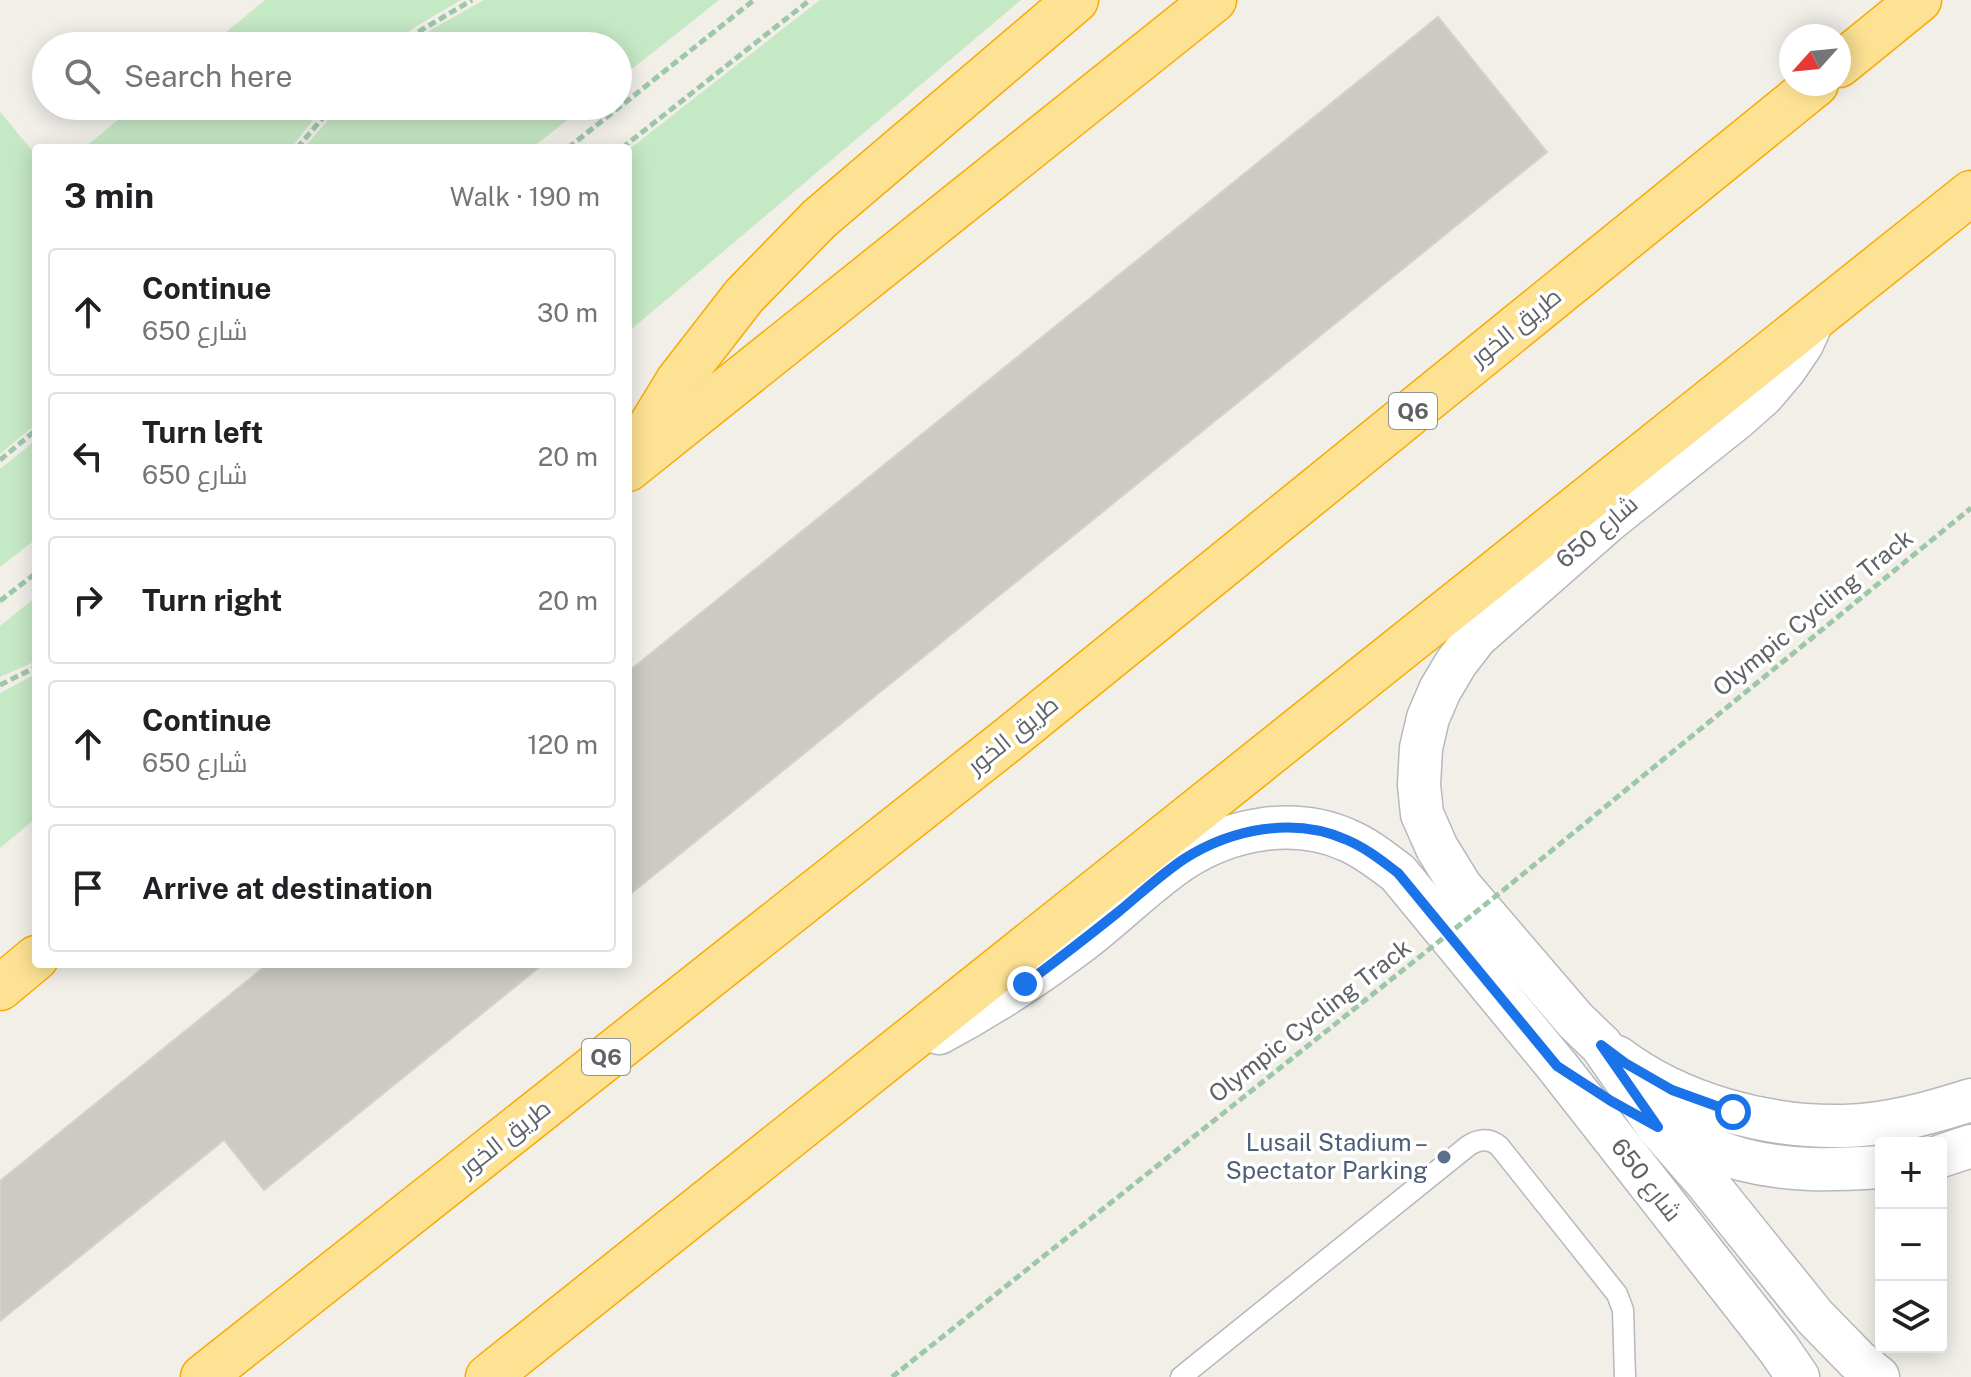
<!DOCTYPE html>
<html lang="en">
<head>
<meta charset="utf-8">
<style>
  :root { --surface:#fff; --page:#f6f6f6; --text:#202124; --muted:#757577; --line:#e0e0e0 }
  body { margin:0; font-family:"Public Sans",Cairo,sans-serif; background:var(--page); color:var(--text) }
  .controls { position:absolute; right:24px; bottom:24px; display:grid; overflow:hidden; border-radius:8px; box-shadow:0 4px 20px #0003 }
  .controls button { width:72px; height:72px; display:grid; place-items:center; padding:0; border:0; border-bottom:2px solid var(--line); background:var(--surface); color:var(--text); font:40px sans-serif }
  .compass { position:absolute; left:1779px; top:24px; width:72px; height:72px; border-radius:50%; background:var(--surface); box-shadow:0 4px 20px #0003; rotate:243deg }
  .stop { position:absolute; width:24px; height:24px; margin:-18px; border:6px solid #1a73e8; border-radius:50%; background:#fff }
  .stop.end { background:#1a73e8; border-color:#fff; box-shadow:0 2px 8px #0008 }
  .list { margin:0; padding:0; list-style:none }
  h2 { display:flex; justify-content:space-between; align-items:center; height:104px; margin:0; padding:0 32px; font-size:34px }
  h2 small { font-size:26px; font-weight:400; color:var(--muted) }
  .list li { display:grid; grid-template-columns:52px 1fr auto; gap:24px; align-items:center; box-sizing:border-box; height:128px; margin:0 16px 16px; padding:0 16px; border:2px solid var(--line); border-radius:8px }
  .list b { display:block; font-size:30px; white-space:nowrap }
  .list p { margin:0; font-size:26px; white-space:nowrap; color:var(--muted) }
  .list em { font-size:26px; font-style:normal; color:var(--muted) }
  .icon { flex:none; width:44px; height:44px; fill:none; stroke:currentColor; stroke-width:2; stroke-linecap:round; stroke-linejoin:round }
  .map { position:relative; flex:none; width:1971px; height:1377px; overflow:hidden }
  .search { position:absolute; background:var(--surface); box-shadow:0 4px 20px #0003; left:32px; top:32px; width:600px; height:88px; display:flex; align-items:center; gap:20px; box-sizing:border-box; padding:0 28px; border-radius:44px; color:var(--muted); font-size:30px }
  .panel { position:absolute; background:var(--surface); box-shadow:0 4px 20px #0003; left:32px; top:144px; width:600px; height:824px; border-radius:8px }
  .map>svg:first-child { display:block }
  .green { fill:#c5e8c5 }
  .building { fill:#cccac5; stroke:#d6d1c6; stroke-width:2 }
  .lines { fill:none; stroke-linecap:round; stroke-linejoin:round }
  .lane-casing { stroke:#b5b8bc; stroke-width:23 }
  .street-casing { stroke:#b5b8bc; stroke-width:45 }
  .highway-casing { stroke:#f9ab00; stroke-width:47 }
  .path { stroke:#9cc7a9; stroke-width:5; stroke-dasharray:8 4; stroke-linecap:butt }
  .lane { stroke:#fff; stroke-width:20 }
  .street { stroke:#fff; stroke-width:42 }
  .highway { stroke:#fde293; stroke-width:44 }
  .path-bridge { stroke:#9cc7a9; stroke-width:5; stroke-dasharray:8 4; stroke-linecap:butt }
  .route { stroke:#1a73e8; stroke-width:10 }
  .service-dot { fill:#5c6f8a; stroke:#fff; stroke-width:3 }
  .labels { text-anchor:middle; stroke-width:7; stroke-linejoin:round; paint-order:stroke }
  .shield { fill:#fff; stroke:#8f9295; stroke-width:2 }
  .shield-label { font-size:22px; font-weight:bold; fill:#5f6368 }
  .street-label { font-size:24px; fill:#5f6368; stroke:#fff }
  .service-label { font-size:24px; fill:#4e5e75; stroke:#fff; text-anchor:end }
</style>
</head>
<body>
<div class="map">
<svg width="1971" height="1377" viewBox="0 0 1971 1377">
  <rect width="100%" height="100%" fill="#f1efe8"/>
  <!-- green -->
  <g class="green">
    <path d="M265,0h196l-46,27 -26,19h-180z"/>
    <path d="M484,0h235l-101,80v-34h-209l25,-18z"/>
    <path d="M820,0h201l-393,332v-182z"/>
    <path d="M135,106h189l-33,42h-207z"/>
    <path d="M340,106h245l-53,42h-228z"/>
    <path d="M0,112l36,43v269l-36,30z"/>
    <path d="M36,440v99l-36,28v-98z"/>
    <path d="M36,597v64l-36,16v-51z"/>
    <path d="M36,674v144l-36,30v-155z"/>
  </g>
  <!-- building -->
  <g class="building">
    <path d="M1438,17l109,135 -919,744v-224z"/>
    <path d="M268,964h275l-279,226 -40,-50 -224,181v-140z"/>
  </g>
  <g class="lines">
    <defs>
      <path id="lane" d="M1181,1377l287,-231c11,-7 21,-8 31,0l118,148 6,16 2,67"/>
      <g id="street">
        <path d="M1812,322l-10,22 -17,25 -22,26 -26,23 -129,103 -132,116 -20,26 -16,27 -12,28 -7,30 -2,37 3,29 15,34 24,39 114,133 26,25 57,82 49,56 108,134 42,43 21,17"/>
        <path d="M939,1033c51,-27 98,-58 144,-93 33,-25 65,-58 100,-81 47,-30 111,-43 164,-19 19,8 35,21 51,33l159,193 221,282 20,29"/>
        <path d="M1617,1057c62,47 150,71 227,69 44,-1 86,-13 127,-26"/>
        <path d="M1665,1129c24,10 49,23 75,30 50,13 90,11 141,8"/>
        <path d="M1941,1156l30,-10"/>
      </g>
      <g id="highway">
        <path d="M1839,65l80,-65"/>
        <path d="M638,447l40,-66 66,-85 75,-77 257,-219"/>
        <path d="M628,469l586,-469"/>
        <path d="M0,988l36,-30"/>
        <path d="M203,1377l807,-639 806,-654"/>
        <path d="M488,1377l1483,-1184"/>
      </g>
    </defs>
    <!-- lane casing -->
    <use href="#lane" class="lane-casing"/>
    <!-- street casing -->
    <use href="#street" class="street-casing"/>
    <!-- highway casing -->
    <use href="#highway" class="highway-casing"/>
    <!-- path -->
    <g class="path">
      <path d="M399,46l19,-14 54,-32"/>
      <path d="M297,148l36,-42"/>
      <path d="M568,148l186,-148"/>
      <path d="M622,148l188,-148"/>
      <path d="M0,460l36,-30"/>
      <path d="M0,601l36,-28"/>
      <path d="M0,685l36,-18"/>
    </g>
    <!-- lane -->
    <use href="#lane" class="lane"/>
    <!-- street -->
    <use href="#street" class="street"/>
    <!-- highway -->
    <use href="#highway" class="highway"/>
    <!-- path-bridge -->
    <path class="path-bridge" d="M892,1377l609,-485 470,-384"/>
  </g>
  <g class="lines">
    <!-- route -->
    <path class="route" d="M1025,984c31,-23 62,-47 92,-71 22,-18 43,-38 67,-54 47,-30 110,-43 163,-19 19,8 35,21 51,33l159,193 54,35 47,26 -57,-82 24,18 47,27 61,22"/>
  </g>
  <!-- markers -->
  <circle class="service-dot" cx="1444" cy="1157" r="8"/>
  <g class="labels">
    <!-- shield labels -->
    <g class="shield">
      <rect x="1389" y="393" width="48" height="36" rx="6"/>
      <rect x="582" y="1039" width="48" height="36" rx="6"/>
    </g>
    <g class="shield-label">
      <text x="1413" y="419">Q6</text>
      <text x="606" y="1065">Q6</text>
    </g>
    <!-- street labels -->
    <g class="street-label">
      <text transform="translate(1516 327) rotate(-39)" y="8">طريق الخور</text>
      <text transform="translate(1597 532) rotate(-40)" y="8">شارع 650</text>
      <text transform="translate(1813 613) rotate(-39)" y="8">Olympic Cycling Track</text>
      <text transform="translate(1013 735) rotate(-39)" y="8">طريق الخور</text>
      <text transform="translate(1310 1021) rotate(-38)" y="8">Olympic Cycling Track</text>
      <text transform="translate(505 1138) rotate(-38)" y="8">طريق الخور</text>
      <text transform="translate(1646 1180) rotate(52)" y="8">شارع 650</text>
    </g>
    <!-- service labels -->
    <g class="service-label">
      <text x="1428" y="1151">Lusail Stadium –<tspan x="1428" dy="28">Spectator Parking</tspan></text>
    </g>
  </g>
</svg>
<div class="controls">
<button>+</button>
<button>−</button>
<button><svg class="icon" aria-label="layers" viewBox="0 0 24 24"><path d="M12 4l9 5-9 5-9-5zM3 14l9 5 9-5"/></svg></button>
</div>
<svg class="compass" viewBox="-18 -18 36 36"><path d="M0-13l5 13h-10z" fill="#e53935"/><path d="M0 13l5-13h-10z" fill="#757577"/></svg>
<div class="stop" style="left:1733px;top:1112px"></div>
<div class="stop end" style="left:1025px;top:984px"></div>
<div class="search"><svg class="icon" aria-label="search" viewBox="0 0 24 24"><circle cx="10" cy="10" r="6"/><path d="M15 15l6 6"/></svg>Search here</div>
<section class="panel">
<h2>3 min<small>Walk · 190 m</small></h2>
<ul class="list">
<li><svg class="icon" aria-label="ahead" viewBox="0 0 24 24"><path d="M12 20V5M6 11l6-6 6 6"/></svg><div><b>Continue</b><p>شارع 650</p></div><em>30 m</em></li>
<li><svg class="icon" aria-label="left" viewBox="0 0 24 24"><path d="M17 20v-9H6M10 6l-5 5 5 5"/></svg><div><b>Turn left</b><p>شارع 650</p></div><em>20 m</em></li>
<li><svg class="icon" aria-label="right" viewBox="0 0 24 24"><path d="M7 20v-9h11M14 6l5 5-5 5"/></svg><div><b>Turn right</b></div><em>20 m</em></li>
<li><svg class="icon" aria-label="ahead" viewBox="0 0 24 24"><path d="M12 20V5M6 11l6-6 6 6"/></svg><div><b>Continue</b><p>شارع 650</p></div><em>120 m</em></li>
<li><svg class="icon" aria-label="arrive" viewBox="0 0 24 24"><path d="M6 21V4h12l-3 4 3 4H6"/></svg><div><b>Arrive at destination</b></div></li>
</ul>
</section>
</div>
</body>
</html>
